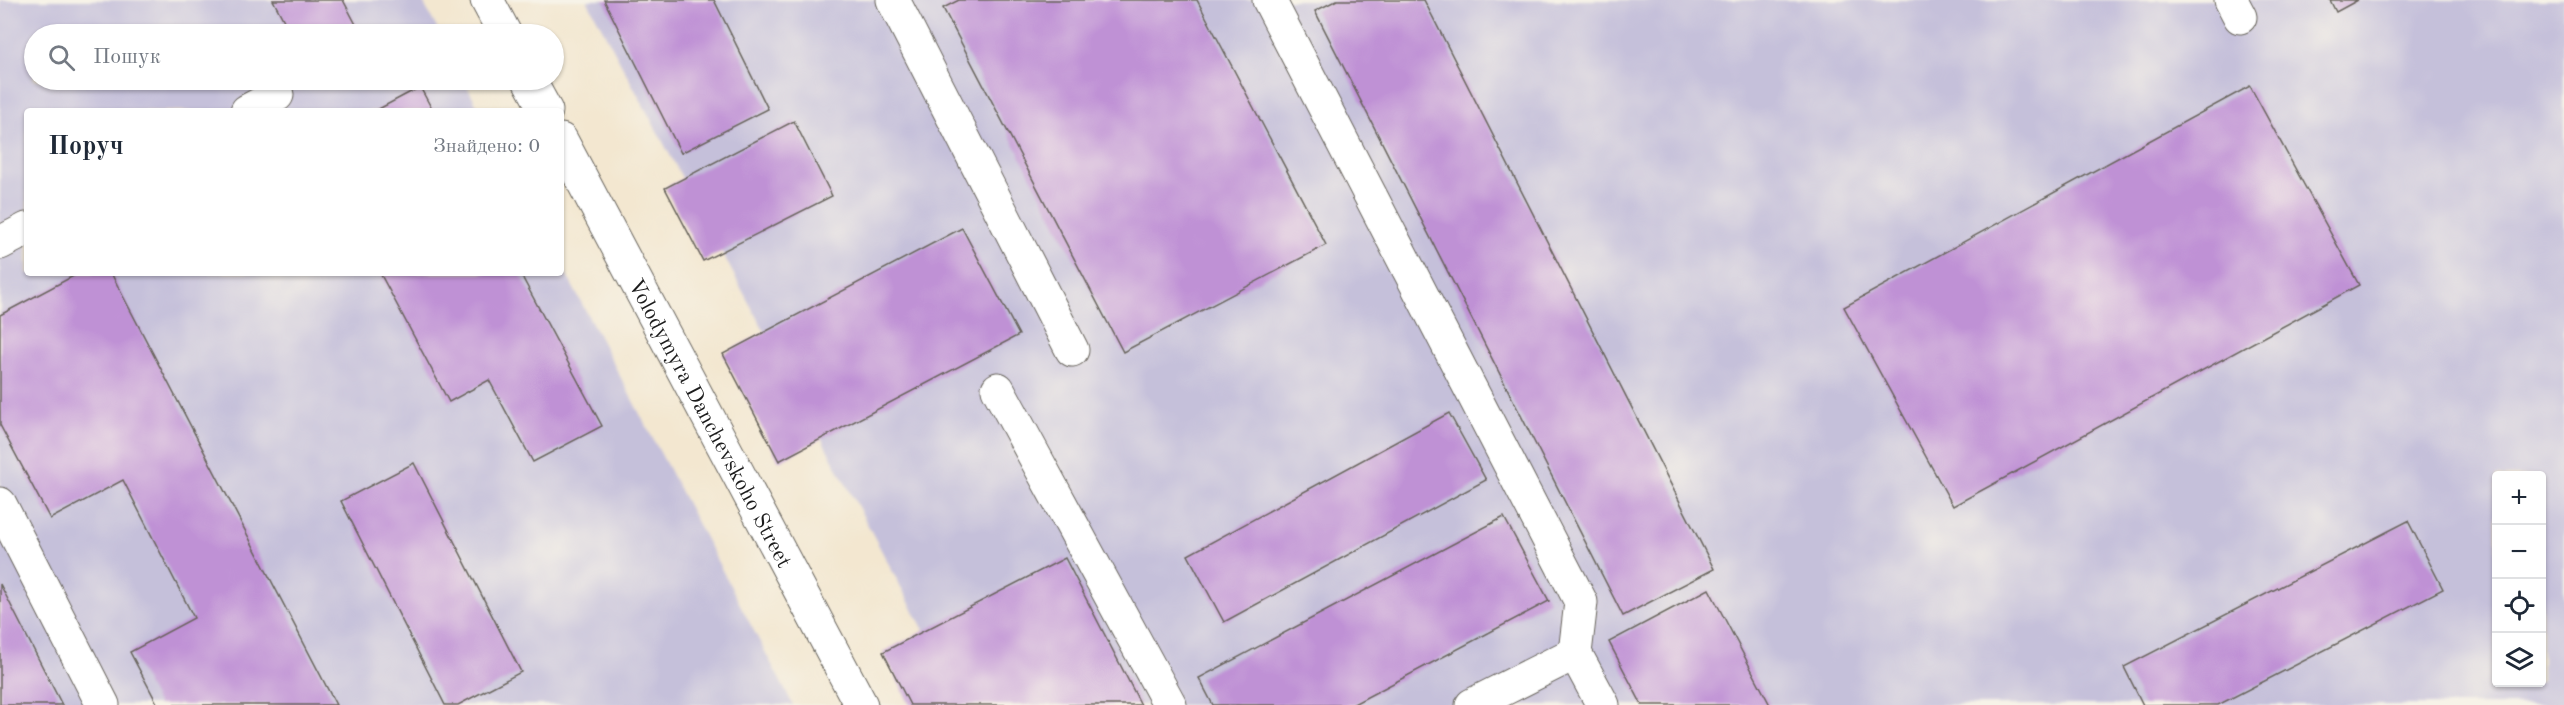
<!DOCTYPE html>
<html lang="uk">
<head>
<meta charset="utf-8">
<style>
  :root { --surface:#fff; --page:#f6f6f7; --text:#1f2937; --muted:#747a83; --line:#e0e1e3 }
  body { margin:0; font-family:"Old Standard TT",serif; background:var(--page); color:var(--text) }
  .controls { position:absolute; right:18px; bottom:18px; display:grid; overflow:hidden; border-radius:6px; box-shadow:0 2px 4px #0004 }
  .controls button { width:54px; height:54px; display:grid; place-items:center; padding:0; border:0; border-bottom:2px solid var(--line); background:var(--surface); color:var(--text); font:30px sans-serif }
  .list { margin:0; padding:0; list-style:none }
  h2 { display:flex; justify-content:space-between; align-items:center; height:78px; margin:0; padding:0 24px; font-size:26px }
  h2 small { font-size:20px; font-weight:400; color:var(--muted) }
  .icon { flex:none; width:33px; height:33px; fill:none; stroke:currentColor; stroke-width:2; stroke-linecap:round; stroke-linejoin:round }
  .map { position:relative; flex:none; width:2564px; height:705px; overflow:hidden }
  .search { position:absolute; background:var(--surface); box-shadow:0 2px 4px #0004; left:24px; top:24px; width:540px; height:66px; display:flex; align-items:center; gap:15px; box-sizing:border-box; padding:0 21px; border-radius:33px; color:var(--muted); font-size:22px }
  .panel { position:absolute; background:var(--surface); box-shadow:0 2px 4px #0004; left:24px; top:108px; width:540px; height:168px; border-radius:6px }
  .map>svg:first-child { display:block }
  .industrial { fill:#c5c0da; fill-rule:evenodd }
  .building { fill:#bf91d5 }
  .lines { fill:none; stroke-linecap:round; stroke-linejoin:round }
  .minor-casing { stroke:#67635b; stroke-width:35 }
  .minor { stroke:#fff; stroke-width:33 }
  .labels { text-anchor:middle; stroke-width:4.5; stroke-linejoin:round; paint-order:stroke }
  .street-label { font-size:22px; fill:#1c1c1c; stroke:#f7f3e8 }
</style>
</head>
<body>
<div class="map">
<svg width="2564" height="705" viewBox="0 0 2564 705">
  <rect width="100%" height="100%" fill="#f7f3e8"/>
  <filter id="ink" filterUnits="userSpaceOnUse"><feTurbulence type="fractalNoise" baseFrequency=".0167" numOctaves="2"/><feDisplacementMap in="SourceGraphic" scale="12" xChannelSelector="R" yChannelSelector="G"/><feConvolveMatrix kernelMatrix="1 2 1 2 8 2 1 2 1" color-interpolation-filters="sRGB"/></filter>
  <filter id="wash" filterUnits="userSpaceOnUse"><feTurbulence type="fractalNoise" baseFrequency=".008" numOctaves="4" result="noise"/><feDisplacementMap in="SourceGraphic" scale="24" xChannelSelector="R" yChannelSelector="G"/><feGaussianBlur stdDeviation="1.35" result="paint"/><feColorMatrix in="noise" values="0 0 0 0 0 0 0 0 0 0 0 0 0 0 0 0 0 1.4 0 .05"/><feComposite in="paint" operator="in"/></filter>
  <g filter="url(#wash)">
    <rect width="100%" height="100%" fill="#f3e7d0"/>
    <!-- industrial -->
    <g class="industrial">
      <path d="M0,0h422l18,34h-406v46h430l16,31h-453v162h534v-9l232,441h-793z"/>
      <path d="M587,0h1977v705h-1600zM2496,476h46v206h-46z"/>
    </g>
    <g id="blocks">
      <!-- building -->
      <g class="building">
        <path d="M273,0h70l18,34h-70z"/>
        <path d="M604,0h110l54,109 -87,44z"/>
        <path d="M959,0h238l129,245 -203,107 -180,-344z"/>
        <path d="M1337,0h87l290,569 -91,47 -308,-605z"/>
        <path d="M2330,0h28l-22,12z"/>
        <path d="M2250,86l109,199 -406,221 -109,-199z"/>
        <path d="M420,87l13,24h-58z"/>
        <path d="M794,121l38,75 -129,65 -38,-73z"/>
        <path d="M962,228l57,107 -240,126 -56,-107z"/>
        <path d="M79,273h32l225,432h-178l-28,-53 64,-34 -71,-138 -73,39 -50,-94v-110z"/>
        <path d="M380,273h140l82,153 -69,36 -44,-82 -40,22z"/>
        <path d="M1449,413l37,67 -262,142 -36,-67z"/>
        <path d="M414,463l107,209 -63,33h-13l-104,-204z"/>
        <path d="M1504,517l45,84 -197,104h-139l-14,-27z"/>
        <path d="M2408,521l35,68 -225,116h-75l-19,-38z"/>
        <path d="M1065,558l76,147h-231l-27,-53z"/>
        <path d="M0,584l62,121h-62z"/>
        <path d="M1709,589l61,116h-128l-33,-63z"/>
      </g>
    </g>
  </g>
  <g filter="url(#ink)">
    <use href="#blocks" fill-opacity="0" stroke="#67635b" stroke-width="1.5"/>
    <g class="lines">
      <defs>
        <g id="minor">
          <path d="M487,0l18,34"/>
          <path d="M893,0l179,350"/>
          <path d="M1269,0l312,602 -6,51 28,52"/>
          <path d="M2231,0l9,17"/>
          <path d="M529,80l17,31"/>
          <path d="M247,111l30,-16"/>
          <path id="s1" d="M561,140l300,565"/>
          <path d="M0,243l27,-14"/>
          <path d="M998,389l172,316"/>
          <path d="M0,504l103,201"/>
          <path d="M1472,705l103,-52"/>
        </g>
      </defs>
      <!-- minor casing -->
      <use href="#minor" class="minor-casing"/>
      <!-- minor -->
      <use href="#minor" class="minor"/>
    </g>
  </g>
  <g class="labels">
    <!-- street labels -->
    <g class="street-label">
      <text dy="8" stroke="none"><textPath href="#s1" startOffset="320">Volodymyra Danchevskoho Street</textPath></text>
    </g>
  </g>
</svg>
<div class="controls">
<button>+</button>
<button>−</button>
<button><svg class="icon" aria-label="locate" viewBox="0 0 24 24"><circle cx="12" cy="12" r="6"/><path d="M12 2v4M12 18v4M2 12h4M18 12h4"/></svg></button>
<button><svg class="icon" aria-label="layers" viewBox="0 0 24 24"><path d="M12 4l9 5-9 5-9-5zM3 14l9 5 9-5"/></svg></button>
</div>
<div class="search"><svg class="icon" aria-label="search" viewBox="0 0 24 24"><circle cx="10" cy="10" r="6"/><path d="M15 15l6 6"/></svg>Пошук</div>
<section class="panel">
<h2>Поруч<small>Знайдено: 0</small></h2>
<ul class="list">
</ul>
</section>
</div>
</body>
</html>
